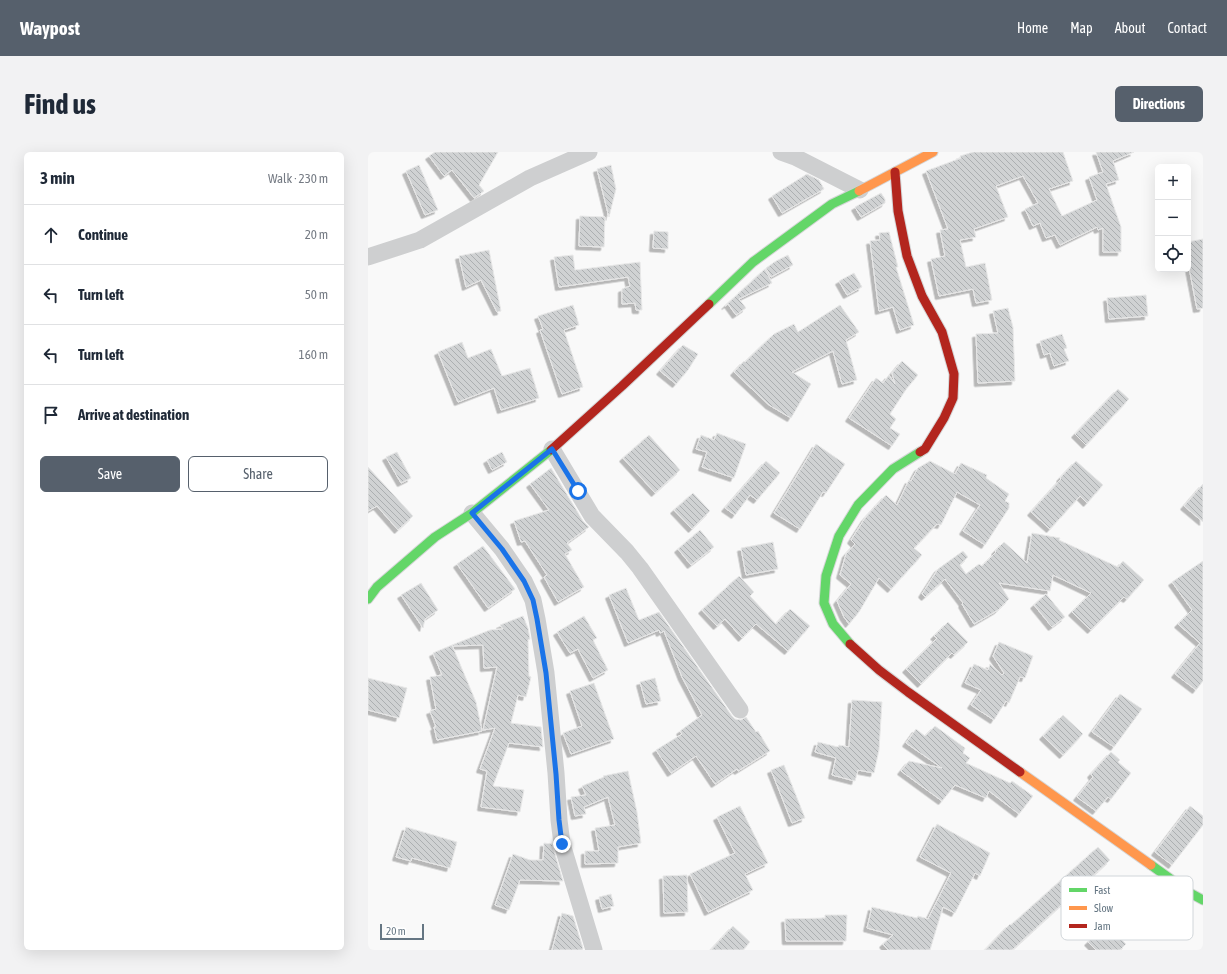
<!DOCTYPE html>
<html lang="en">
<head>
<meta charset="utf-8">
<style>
  :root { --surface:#fff; --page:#f2f2f3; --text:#1f2937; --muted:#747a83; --line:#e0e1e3; --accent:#56606c }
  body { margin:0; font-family:"Asap Condensed",sans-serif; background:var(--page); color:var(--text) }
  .controls { position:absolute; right:12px; top:12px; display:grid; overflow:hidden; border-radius:6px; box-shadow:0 4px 16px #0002 }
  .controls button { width:36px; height:36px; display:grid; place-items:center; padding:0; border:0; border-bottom:1px solid var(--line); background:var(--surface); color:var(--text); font:20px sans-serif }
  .scale { position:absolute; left:12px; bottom:10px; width:44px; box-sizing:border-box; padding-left:4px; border:2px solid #657683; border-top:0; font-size:11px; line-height:14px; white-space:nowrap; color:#657683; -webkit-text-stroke:3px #fff; paint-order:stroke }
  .stop { position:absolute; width:12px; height:12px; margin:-9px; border:3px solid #1a73e8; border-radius:50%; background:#fff }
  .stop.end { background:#1a73e8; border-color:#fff; box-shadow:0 1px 4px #0008 }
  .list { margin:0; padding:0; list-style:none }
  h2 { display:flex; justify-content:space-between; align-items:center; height:52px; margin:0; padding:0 16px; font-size:17px }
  h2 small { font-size:13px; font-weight:400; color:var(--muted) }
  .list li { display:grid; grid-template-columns:26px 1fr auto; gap:12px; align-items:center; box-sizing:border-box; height:60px; padding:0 16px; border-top:1px solid var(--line) }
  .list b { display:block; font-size:15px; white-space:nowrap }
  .list em { font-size:13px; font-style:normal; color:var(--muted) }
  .actions { display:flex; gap:8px; padding:12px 16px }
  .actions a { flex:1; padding:9px 0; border:1px solid var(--accent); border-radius:6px; text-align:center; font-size:14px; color:var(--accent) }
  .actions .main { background:var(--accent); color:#fff }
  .icon { flex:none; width:22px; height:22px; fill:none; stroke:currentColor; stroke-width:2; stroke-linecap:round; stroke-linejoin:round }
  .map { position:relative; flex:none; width:835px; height:798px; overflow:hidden; border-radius:6px }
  header { display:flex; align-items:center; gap:24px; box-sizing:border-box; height:56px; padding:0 20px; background:var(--accent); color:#fff }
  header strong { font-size:19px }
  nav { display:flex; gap:22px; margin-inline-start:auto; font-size:14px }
  .intro { display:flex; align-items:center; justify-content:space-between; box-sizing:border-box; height:96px; padding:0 24px }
  h1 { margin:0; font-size:28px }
  .button { padding:10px 18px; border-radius:6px; background:var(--accent); color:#fff; font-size:14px; font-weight:700 }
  main { display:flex; gap:24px; padding:0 24px }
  aside { flex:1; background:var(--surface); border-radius:6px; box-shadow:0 4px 16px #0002 }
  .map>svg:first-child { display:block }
  .building { fill:url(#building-back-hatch); stroke:#e8e8e8; filter:url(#shadow) }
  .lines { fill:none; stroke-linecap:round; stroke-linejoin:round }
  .fast-casing { stroke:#d5d6d7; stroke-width:11 }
  .slow-casing { stroke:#d5d6d7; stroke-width:11 }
  .jam-casing { stroke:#d5d6d7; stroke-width:11 }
  .street { stroke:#cecfd0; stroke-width:17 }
  .fast { stroke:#63d668; stroke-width:9 }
  .slow { stroke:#ff974d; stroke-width:9 }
  .jam { stroke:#b3261e; stroke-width:9 }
  .route { stroke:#1a73e8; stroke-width:5 }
  .key { fill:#fff; stroke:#d1d6da; stroke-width:1 }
  .key-label { font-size:11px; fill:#657683 }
</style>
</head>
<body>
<header>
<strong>Waypost</strong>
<nav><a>Home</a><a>Map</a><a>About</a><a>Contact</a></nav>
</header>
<div class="intro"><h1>Find us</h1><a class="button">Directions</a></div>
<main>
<aside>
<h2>3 min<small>Walk · 230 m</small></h2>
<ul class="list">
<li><svg class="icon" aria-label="ahead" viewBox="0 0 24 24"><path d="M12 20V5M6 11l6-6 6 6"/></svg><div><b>Continue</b></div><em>20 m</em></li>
<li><svg class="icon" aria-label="left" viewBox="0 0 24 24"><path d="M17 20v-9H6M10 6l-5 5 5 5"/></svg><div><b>Turn left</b></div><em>50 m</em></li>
<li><svg class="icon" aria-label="left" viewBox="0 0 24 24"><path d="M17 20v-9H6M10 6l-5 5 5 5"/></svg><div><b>Turn left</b></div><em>160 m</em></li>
<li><svg class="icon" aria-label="arrive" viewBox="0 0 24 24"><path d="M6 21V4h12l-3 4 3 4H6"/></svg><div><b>Arrive at destination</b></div></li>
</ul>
<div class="actions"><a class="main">Save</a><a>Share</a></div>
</aside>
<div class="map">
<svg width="835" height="798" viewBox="0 0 835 798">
  <defs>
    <pattern id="building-back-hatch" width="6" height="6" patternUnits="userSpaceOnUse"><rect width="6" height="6" fill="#d0d2d3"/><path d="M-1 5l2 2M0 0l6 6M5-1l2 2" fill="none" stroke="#acafb1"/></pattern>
    <filter id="shadow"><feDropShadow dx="-3.5" dy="3.5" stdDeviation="0" flood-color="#0004"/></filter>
  </defs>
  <rect width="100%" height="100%" fill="#f9f9f9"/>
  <!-- building -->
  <g class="building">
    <path d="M67,0h63l-19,33 5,6 -10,7 -22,-28 -8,6 -15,-20z"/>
    <path d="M605,0h90l10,29 -24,8 13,27 35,-16 -8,-23 14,-5 -7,-20h38l-21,9 6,19 -13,4 15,43v25h-18v-24l-5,2 -1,-3 -37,18 -5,-10 -9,3 -6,-15 -7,3 -8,-17 13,-6 -15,-27 -27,10 12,31 -34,12 2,8 -16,3 6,27 19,-4 7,37 -16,3 -3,-14 -34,7 -8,-37 14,-3 -5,-26 8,-1 -22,-58 35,-13 -1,-2z"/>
    <path d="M51,13l19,45 -13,5 -19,-44z"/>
    <path d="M243,13l5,24 -7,28 -12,-48z"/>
    <path d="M439,22l12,6 5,9 -42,24 -10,-17z"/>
    <path d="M513,41l4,6v4l-24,14 -6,-10z"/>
    <path d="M212,64l25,1 -1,30 -25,-1z"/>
    <path d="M286,79l14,1v17l-15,-1z"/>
    <path d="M521,80l9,35h-2l18,58 -14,5 -7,-23 -14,4 -9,-70 10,-1 -1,-7z"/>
    <path d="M835,87v69l-6,1 -9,-47v-20z"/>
    <path d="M121,98l12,61 -4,1 -16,-32 -15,7 -7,-31z"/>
    <path d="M205,103l2,15 65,-8 2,48h-6l-1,-7 -13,1v-15l8,-3 -2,-9 -69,10 -5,-30z"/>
    <path d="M420,103l5,10 -22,12 -5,-9 10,-7z"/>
    <path d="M397,117l7,14 -33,16 7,9 -10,7 -8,-11 -3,2z"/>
    <path d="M486,121l8,14 -15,8 -8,-14z"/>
    <path d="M778,143l2,21 -39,3 -2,-21z"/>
    <path d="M205,153l6,20 -15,5 19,57 -21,7 -22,-64 3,-1 -5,-13z"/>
    <path d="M472,153l19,27 -13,8 11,40 -15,4 -9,-33 -41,21 19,12 -20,34 -22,-13 -35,-33 10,-11 1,1 29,-28 20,-10 4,8z"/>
    <path d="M640,156l5,19 2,54 -37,2 -2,-49 22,-1 -5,-22z"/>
    <path d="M694,182l5,14 -3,1 5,12 -15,5 -4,-13 -6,2 -4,-14z"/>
    <path d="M94,190l6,16 23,-9 11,27 28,-8 9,30 -38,12 -7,-22 -36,14 -20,-50z"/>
    <path d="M315,193l15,9 -10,16 -12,14 -16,-13z"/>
    <path d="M534,209l16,14 -11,13 -17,26 6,5 -6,9 10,6 -8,12 -43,-28 27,-40 7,5 6,-8 6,9 -3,-11z"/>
    <path d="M750,237l11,10 -43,46 -11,-11z"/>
    <path d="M349,281l29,11 -12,34 -32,-11 5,-15 -11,-3 5,-14 13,5z"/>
    <path d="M281,283l31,35 -25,23 -32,-35z"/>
    <path d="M448,292l29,20 -19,29 -3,-1 -23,37 -26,-16z"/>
    <path d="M29,300l14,26 -10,5 -15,-26z"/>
    <path d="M134,300l5,10 -15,8 -5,-10z"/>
    <path d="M398,309l14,12 -23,27 -7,-5 -15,20 -10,-7z"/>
    <path d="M562,309l25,13 6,-11 26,12 -1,3 23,16 -4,7 4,2v5l-24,37 -22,-14 17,-26 -23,-13 -16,33 -4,-1 -23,24 8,7 -31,34 -12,-11 -20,34 -10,12 -5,-7 -7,-16 14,-17 -11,-9 6,-21 9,-10 -4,-4 14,-22 21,-23 11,10 12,-25 2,1 7,-13z"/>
    <path d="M708,309l27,24 -16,18 -7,-7 -30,33 -19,-17 30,-33 -1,-1z"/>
    <path d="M0,315l45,49 -15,14 -21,-24 -9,5z"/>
    <path d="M183,316l32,53 6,6 -22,16 5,7 -7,4 19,33 -26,15 -14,-25 3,-2 -22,-34 -4,1 -7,-21 35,-11 -19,-26z"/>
    <path d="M835,332v38l-19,-16z"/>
    <path d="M325,341l17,18 -18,18 -18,-19z"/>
    <path d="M332,378l14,17 -23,18 -13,-16z"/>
    <path d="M664,381l28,5 -1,2 59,27 5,-6 21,19 -17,19 -3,-2 -33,33 -19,-18 19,-19 -38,-18 -3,16 -51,-8 10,16 -11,11 -24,14 -12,-20 1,-1 -18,-24 -20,18 -3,-3 16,-25 25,-18 5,6 -8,8 6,9 13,-10 3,2 14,-14 -1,-1 9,-9 23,21z"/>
    <path d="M405,390l5,27 -32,6 -5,-27z"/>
    <path d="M115,394l32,43 -27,19 -31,-44z"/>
    <path d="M835,409v120l-7,9 -21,-16 25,-31 -22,-19 14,-14 -20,-28z"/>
    <path d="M371,424l15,16 -4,4 26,28 14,-15 20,17 -22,25 -32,-27 -14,14 -17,-19 -8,7 -15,-16z"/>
    <path d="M53,431l17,27 -13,9 -2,9 -22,-33z"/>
    <path d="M258,436l13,32 20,-8 73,104 3,3 6,1 5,-3 10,15 2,-1 12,20 -32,20 -1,-2 -22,15 -19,-28 -25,17 -15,-23 26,-16 -2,-3 22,-16 -20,-38 -18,-46 -4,2 -1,-3 -31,13 -19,-48z"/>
    <path d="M678,442l19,23 -13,10 -18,-22z"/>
    <path d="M155,464l5,12 2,11 -2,1 1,36 2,1 -5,20 -8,-2 -7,28 30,4 2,20 -34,-4 -16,43 31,4 -4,22 -39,-5 6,-36 -7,-2 15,-41 -12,2 14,-63 -13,1 -1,-23 -30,1 -1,-1 38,-15 13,-1 -3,-4z"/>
    <path d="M216,464l13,22 -4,2 15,30 -15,8 -15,-29 -8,4 -13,-21z"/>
    <path d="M580,470l20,20 -14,13 -2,-2 -31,31 -15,-15 31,-31 -3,-2z"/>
    <path d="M631,490l34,14 -8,22 -5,-1 -11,26 -3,-2 -12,19 -23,-15 10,-15 -16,-7 9,-19 14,6 2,-6 12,11 2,-2 -11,-17z"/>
    <path d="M84,493l24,57 6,29 -45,9 -3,-13h2l-6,-16 6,-2 -6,-32 12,-2 -9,-22z"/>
    <path d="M0,526l39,10 -8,30 -31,-8z"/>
    <path d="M287,526l6,23 -15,3 -6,-22z"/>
    <path d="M226,531l20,56 -43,15 -8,-21 19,-7 -12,-35z"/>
    <path d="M752,542l22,15 -28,38 -22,-15z"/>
    <path d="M484,548l30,2 -3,48 -5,23 -16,-3 -3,11 -23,-6 4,-17 -21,-6 3,-10 20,5 1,-2 10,2z"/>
    <path d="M695,563l20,19 -20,21 -20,-19z"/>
    <path d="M567,574l30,22 -2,5 7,5 -4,5 44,20 2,-2 21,15 -14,18 -30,-23 -3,7 -31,-13 -13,16 -41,-30 8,-10 33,7 -36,-25 10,-14 9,7z"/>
    <path d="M743,600l9,8 -2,2 13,11 -20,26 -3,-2 -12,14 -19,-14 16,-20 -2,-3z"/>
    <path d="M416,613l21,53 -13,5 -21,-53z"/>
    <path d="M260,619l9,41 4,31 -23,4v16l-33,1v-13h14l-4,-23 20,-3 -7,-28 -24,10 2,7 -11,2 -4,-19 15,-2 -4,-9 22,-9 -1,-1z"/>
    <path d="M372,654l28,57 -23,11 8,16 -45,22 -18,-38 45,-21 -18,-36z"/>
    <path d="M822,654l13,10v9l-31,40 -17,-13z"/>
    <path d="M569,672l53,29 -10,23 -5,-3 -20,40 -12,-6 -13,43h-42l-5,-6 10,-9 -26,-7 5,-21 45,11 1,-2 10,3 23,-46 -31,-16z"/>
    <path d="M38,675l51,15 -7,26 -38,-10 -1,3 -15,-4z"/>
    <path d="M176,691l8,1 11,37 -43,-1 -11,30 -14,-5 18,-51 17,6h13z"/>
    <path d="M730,695l12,13 -98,90h-27l25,-26 1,1z"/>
    <path d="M319,723l1,37 -24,1 -1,-37z"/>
    <path d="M243,742l3,12 -12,3 -3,-12z"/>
    <path d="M194,761l11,3 10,32 -1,2h-30z"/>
    <path d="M457,763h22l-1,26h-60l-1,-22 40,-1z"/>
    <path d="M739,773l19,19 -6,6h-24l-8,-8z"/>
    <path d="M365,774l17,16 -7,8h-32z"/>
  </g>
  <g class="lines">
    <defs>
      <g id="fast">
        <path d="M341,152l44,-42 79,-58 27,-13"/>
        <path d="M0,447l9,-12 58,-50 37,-24 79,-63"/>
        <path d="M482,492l-17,-20 -9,-21 2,-27 13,-40 19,-31 35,-36 27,-17"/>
        <path d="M783,713l39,28 13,7"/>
      </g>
      <g id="slow">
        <path d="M491,39l74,-39"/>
        <path d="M652,620l131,93"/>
      </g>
      <g id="jam">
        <path d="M527,20l3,39 9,45 15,40 20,36 12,42 -1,24 -9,20 -19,31 -5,3"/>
        <path d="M183,298l71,-64 87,-82"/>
        <path d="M482,492l29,26 29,22 112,80"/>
      </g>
    </defs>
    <!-- fast casing -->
    <use href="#fast" class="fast-casing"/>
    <!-- slow casing -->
    <use href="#slow" class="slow-casing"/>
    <!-- jam casing -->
    <use href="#jam" class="jam-casing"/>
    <!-- street -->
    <g class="street">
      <path d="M413,0l14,5 65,33"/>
      <path d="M0,105l52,-17 110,-62 59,-26"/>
      <path d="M184,297l40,67 35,36 13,16 100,142"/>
      <path d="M104,361l30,36 22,32 9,19 4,19 9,54 10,100 3,47 3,24 32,106"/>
    </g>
    <!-- fast -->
    <use href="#fast" class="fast"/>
    <!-- slow -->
    <use href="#slow" class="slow"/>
    <!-- jam -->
    <use href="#jam" class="jam"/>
  </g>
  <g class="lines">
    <!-- route -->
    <path class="route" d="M194,692l-3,-24 -3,-46 -10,-101 -9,-54 -4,-19 -9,-19 -22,-32 -30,-36 80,-64 26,42"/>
  </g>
  <!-- legend -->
  <rect x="693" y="724" width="132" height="64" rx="6" class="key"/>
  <rect x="701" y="736" width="18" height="4" fill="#63d668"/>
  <rect x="701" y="754" width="18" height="4" fill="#ff974d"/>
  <rect x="701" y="772" width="18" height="4" fill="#b3261e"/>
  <g class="key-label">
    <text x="726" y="742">Fast</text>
    <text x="726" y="760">Slow</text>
    <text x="726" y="778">Jam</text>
  </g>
</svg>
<div class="controls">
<button>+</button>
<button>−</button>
<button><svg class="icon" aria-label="locate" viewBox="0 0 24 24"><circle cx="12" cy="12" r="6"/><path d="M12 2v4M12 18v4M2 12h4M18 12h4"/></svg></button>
</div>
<div class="scale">20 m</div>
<div class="stop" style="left:210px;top:339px"></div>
<div class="stop end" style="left:194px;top:692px"></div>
</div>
</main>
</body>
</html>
